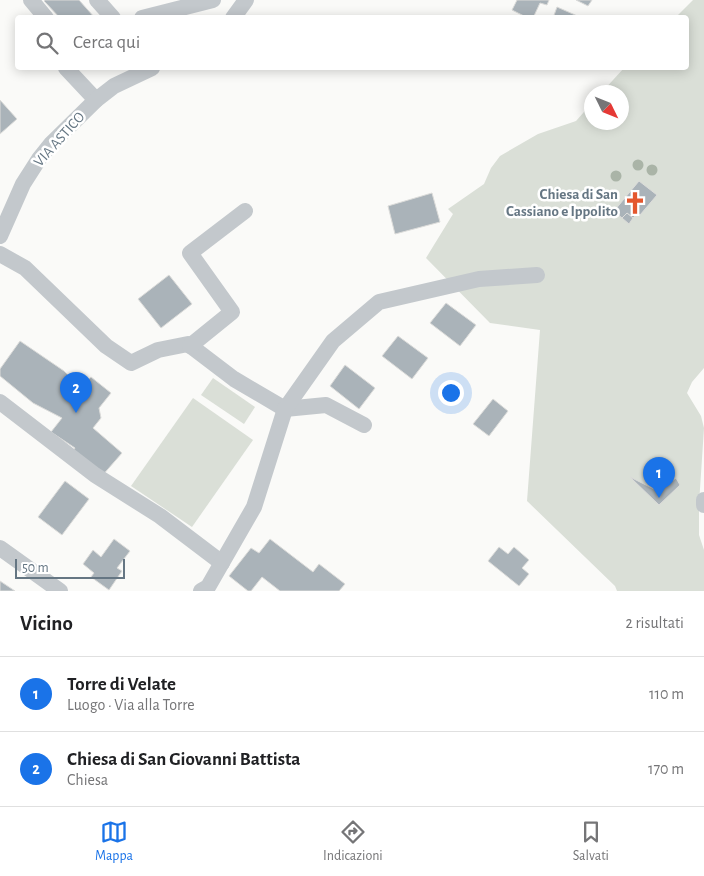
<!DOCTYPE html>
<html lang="it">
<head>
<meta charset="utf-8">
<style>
  :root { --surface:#fff; --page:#f2f2f2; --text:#202124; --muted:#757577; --line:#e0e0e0; --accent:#1a73e8 }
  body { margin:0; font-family:"Alegreya Sans",sans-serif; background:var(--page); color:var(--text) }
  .compass { position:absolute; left:584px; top:85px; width:45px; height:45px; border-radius:50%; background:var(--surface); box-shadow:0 2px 12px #0003; rotate:133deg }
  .scale { position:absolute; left:15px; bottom:12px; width:110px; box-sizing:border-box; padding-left:5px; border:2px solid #657683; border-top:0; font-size:14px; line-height:18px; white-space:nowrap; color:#657683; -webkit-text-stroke:4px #fff; paint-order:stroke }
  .you { position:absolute; left:450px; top:392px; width:18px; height:18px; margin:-12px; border:4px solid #fff; border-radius:50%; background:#1a73e8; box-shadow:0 0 0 8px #1a73e833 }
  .badge { display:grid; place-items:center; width:32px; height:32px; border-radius:50%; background:var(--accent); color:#fff; font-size:16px; font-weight:700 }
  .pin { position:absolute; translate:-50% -41px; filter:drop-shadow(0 1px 2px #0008) }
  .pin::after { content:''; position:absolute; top:26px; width:18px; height:15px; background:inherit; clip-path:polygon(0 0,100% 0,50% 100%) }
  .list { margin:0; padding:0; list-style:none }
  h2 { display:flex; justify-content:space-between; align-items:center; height:65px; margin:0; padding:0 20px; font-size:21px }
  h2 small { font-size:16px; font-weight:400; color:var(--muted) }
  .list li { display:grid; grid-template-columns:32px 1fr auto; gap:15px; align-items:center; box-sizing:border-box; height:75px; padding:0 20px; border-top:1px solid var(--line) }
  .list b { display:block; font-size:19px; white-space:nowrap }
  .list p { margin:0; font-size:16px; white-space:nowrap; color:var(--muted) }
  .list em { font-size:16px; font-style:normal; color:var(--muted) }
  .icon { flex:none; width:28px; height:28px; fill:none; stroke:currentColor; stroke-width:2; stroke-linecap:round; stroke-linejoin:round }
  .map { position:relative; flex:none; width:704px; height:591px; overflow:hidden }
  .search { position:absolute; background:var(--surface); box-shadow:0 2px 12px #0003; left:15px; right:15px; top:15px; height:55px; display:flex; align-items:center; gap:12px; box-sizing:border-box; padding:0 18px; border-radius:5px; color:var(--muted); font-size:19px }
  .sheet { height:215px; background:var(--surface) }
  nav { display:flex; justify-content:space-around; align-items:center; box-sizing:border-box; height:70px; border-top:1px solid var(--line); background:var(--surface); font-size:14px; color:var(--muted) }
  nav a { display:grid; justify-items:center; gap:2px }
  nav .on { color:var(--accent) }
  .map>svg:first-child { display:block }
  .green { fill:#dadfd7 }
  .building { fill:#aab3b9; stroke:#dcdcda }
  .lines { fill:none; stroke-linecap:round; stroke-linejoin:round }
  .minor { stroke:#c3c8cc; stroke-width:16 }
  .tree { fill:#aab4a7 }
  .labels { text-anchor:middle; stroke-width:5; stroke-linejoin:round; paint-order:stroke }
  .street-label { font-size:15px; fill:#657683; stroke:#fff }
  .poi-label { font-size:15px; font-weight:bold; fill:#657683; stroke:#fff; text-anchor:end }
</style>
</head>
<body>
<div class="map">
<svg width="704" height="591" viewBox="0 0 704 591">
  <rect width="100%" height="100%" fill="#fafaf8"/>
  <!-- green -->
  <g class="green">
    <path d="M693,0h11v368l-12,14 -5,11 14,23 3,12 -5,76v31l5,15v41h-87l-2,-5 -88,-85 13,-171 -50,-7 -64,-65 27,-44 -5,-5 36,-25 7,-16 9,-12 38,-22 38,-13 15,-17 1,18h30v-30h-20l22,-24h62v-50l-10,-1z"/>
    <path d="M213,378l42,29 -11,17 -43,-29z"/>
    <path d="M193,398l60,42 -61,87 -61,-41z"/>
  </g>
  <!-- building -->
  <g class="building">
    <path d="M45,0h34l16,18h-35l-16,-17z"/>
    <path d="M517,0h32l-2,5 -7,-2 -7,15h-5l-16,-8z"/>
    <path d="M576,0h16l-4,6z"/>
    <path d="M557,7l25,11h-29z"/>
    <path d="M0,100l17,19 -17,15z"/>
    <path d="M639,181l18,14 -17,20 -2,-2 -5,5 -6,-5 -5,5 -8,-7z"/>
    <path d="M432,193l8,29 -45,12 -7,-28z"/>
    <path d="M627,213l6,5 -4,6 -7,-6z"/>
    <path d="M169,275l23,29 -31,24 -23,-29z"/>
    <path d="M446,303l30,22 -16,21 -30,-23z"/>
    <path d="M398,336l30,22 -16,21 -30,-23z"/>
    <path d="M20,341l44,30 17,17 10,-11 20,16 -12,15 2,10 -8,10 29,25 -21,24 -30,-23 4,-6 -24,-16 11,-14 -29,-15 -33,-27v-7z"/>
    <path d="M345,365l30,23 -16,21 -29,-23z"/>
    <path d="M493,399l15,12 -19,25 -16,-12z"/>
    <path d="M630,477l28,14 18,-13 4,7 -21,20z"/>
    <path d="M65,481l24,18 -27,36 -24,-18z"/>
    <path d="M114,539l16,12 -13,17 5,3 -13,19 -18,-13 3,-4 -11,-9 10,-14 8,7z"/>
    <path d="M270,539l43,33 6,-8 26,20 -6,7h-59l-18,-14 -11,14h-3l-19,-15 22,-28 8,5z"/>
    <path d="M499,547l9,7 6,-7 15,13 -7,8 7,6 -10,12 -31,-25z"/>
    <path d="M0,581l15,10h-15z"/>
  </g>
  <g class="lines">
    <!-- minor -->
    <g class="minor">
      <path d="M31,0l15,18"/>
      <path d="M97,0l16,18"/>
      <path d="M142,18l71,-18"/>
      <path d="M233,18l13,-18"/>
      <path d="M66,68l30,32"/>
      <path d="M0,236l23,-52 16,-25 12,-15 45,-44 18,-14 38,-18"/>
      <path d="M0,254l25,14 81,78 25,17 27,-13 30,-6 46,35 51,30 41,-4 38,20"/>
      <path d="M190,346l42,-34 -42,-59 55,-42"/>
      <path d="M0,402l95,73 65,41 62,47"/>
      <path d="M704,500v5"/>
      <path d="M0,548l60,43"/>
      <path d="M201,591l7,-4 46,-80 31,-98 48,-68 46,-39 100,-23 58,-4"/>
    </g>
  </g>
  <!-- trees -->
  <g class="tree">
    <circle cx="638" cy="165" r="5.5"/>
    <circle cx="652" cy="170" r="5.5"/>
    <circle cx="616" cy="176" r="5.5"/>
  </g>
  <!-- icons -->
  <defs>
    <symbol id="church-bare" viewBox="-9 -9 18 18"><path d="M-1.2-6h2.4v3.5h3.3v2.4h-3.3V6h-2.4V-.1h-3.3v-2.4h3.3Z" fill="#e4572e" stroke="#fff" stroke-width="2.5" paint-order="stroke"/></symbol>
  </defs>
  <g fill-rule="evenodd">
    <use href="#church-bare" x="619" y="187" width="32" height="32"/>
  </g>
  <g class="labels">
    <!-- street labels -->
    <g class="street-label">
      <text transform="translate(59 139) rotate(-48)" y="5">VIA ASTICO</text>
    </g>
    <!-- poi labels -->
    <g class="poi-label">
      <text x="618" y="199">Chiesa di San<tspan x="618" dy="17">Cassiano e Ippolito</tspan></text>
    </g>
  </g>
</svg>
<svg class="compass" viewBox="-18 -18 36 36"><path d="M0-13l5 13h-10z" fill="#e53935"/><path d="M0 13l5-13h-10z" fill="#757577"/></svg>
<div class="scale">50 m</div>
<div class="you"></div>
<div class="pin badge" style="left:659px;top:498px">1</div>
<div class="pin badge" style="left:76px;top:413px">2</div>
<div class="search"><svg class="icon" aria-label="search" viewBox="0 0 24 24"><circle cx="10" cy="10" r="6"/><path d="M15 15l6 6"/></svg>Cerca qui</div>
</div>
<section class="sheet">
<h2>Vicino<small>2 risultati</small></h2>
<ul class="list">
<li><span class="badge">1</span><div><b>Torre di Velate</b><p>Luogo · Via alla Torre</p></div><em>110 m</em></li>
<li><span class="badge">2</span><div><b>Chiesa di San Giovanni Battista</b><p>Chiesa</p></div><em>170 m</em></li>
</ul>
</section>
<nav>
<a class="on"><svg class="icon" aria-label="map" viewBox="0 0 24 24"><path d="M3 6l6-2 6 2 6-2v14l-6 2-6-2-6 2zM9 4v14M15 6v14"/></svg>Mappa</a>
<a><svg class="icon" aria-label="directions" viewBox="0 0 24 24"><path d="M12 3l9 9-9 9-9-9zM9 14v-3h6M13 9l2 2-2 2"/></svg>Indicazioni</a>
<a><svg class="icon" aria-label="saved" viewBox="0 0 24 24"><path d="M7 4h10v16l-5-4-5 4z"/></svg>Salvati</a>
</nav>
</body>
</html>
